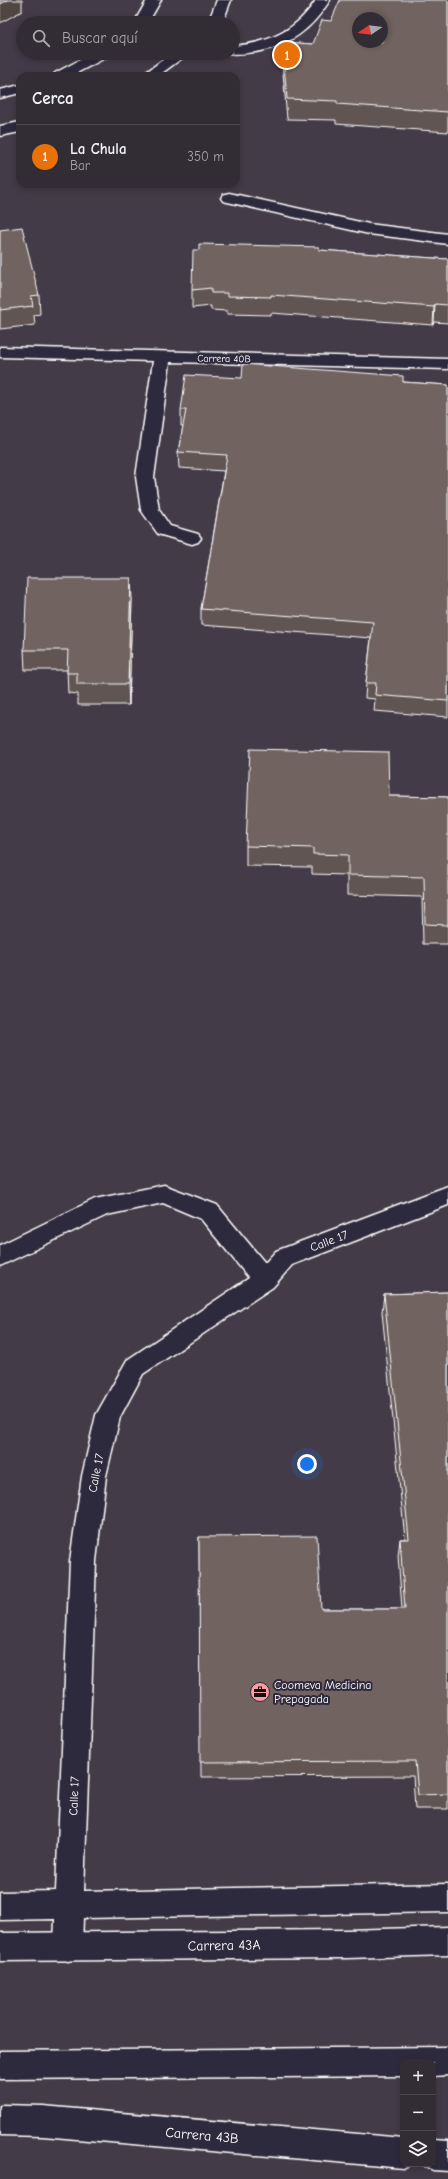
<!DOCTYPE html>
<html lang="es">
<head>
<meta charset="utf-8">
<style>
  :root { --surface:#322c35; --page:#3a343d; --text:#f1f3f6; --muted:#a8a7ad; --line:#4d4850; --accent:#8c9099 }
  body { margin:0; font-family:"Comic Neue",sans-serif; background:var(--page); color:var(--text) }
  .controls { position:absolute; right:12px; bottom:12px; display:grid; overflow:hidden; border-radius:8px; box-shadow:0 2px 6px #0003 }
  .controls button { width:36px; height:36px; display:grid; place-items:center; padding:0; border:0; border-bottom:1px solid var(--line); background:var(--surface); color:var(--text); font:20px sans-serif }
  .compass { position:absolute; left:352px; top:12px; width:36px; height:36px; border-radius:50%; background:var(--surface); box-shadow:0 2px 6px #0003; rotate:257deg }
  .you { position:absolute; left:307px; top:1464px; width:14px; height:14px; margin:-10px; border:3px solid #fff; border-radius:50%; background:#1a73e8; box-shadow:0 0 0 6px #1a73e833 }
  .badge { display:grid; place-items:center; width:26px; height:26px; border-radius:50%; background:var(--accent); color:#fff; font-size:13px; font-weight:700 }
  .pin { position:absolute; translate:-50% -50%; border:2px solid #fff; box-shadow:0 1px 4px #0006 }
  .list { margin:0; padding:0; list-style:none }
  h2 { display:flex; justify-content:space-between; align-items:center; height:52px; margin:0; padding:0 16px; font-size:17px }
  h2 small { font-size:13px; font-weight:400; color:var(--muted) }
  .list li { display:grid; grid-template-columns:26px 1fr auto; gap:12px; align-items:center; box-sizing:border-box; height:64px; padding:0 16px; border-top:1px solid var(--line) }
  .list b { display:block; font-size:15px; white-space:nowrap }
  .list p { margin:0; font-size:13px; white-space:nowrap; color:var(--muted) }
  .list em { font-size:13px; font-style:normal; color:var(--muted) }
  .icon { flex:none; width:22px; height:22px; fill:none; stroke:currentColor; stroke-width:2; stroke-linecap:round; stroke-linejoin:round }
  .map { position:relative; flex:none; width:448px; height:2179px; overflow:hidden }
  .search { position:absolute; background:var(--surface); box-shadow:0 2px 6px #0003; left:16px; top:16px; width:224px; height:44px; display:flex; align-items:center; gap:10px; box-sizing:border-box; padding:0 14px; border-radius:22px; color:var(--muted); font-size:15px }
  .panel { position:absolute; background:var(--surface); box-shadow:0 2px 6px #0003; left:16px; top:72px; width:224px; height:116px; border-radius:12px }
  .map>svg:first-child { display:block }
  .lines { fill:none; stroke-linecap:round; stroke-linejoin:round }
  .minor-casing { stroke:#fff; stroke-width:3 }
  .major-casing { stroke:#fff; stroke-width:3 }
  .minor { fill:#2f2a3d; fill-rule:evenodd }
  .major { fill:#2f2a3d; fill-rule:evenodd }
  .wall { fill:#615552; stroke:#fff }
  .shaded-wall { fill:#4f4542; stroke:#fff }
  .building { fill:#71635f; stroke:#fff; fill-rule:evenodd }
  .labels { text-anchor:middle; stroke-width:4; stroke-linejoin:round; paint-order:stroke }
  .far-street-label { font-size:10px; fill:#fff; stroke:#2f2a3d }
  .street-label { font-size:12px; fill:#fff; stroke:#2f2a3d }
  .poi-label { font-size:12px; fill:#fff; stroke:#2f2a3d; text-anchor:start }
  .near-street-label { font-size:14px; fill:#fff; stroke:#2f2a3d }
</style>
</head>
<body>
<div class="map">
<svg width="448" height="2179" viewBox="0 0 448 2179">
  <rect width="100%" height="100%" fill="#433b47"/>
  <filter id="ink" filterUnits="userSpaceOnUse"><feTurbulence type="fractalNoise" baseFrequency=".025" numOctaves="2"/><feDisplacementMap in="SourceGraphic" scale="8" xChannelSelector="R" yChannelSelector="G"/><feConvolveMatrix kernelMatrix="1 2 1 2 8 2 1 2 1" color-interpolation-filters="sRGB"/></filter>
  <g filter="url(#ink)">
    <g class="lines">
      <defs>
        <g id="minor">
          <path d="M316,0h14c-18,29 -40,46 -74,52 -9,1 -19,3 -28,1h5v-7c36,-3 63,-15 83,-46z"/>
          <path d="M229,193l140,31 79,10v10l-79,-10 -146,-33 -2,-3 2,-3z"/>
          <path d="M0,347l448,12v10l-278,-7 -16,115 5,33 11,16 28,8 3,4 -3,4 -6,2 -34,-10 -17,-24 -5,-33 17,-116 -153,-4z"/>
          <path d="M164,1185l53,20 48,58 11,-12 172,-65v19l-156,60 -19,22 -130,87 -23,43 -14,59 -10,85 -12,330 364,-7v28l-365,6 -1,29 -4,10 -10,4 -10,-4 -4,-10 1,-28 -55,1v-28l56,-1 14,-330 12,-85 14,-61 31,-55 122,-82 -48,-59 -38,-16 -56,12 -107,51v-21l95,-46z"/>
          <path d="M0,2105l43,1 360,32v26h9l-9,4 -360,-32 -43,-1z"/>
          <path d="M433,2140l15,1v30l-15,-1 -10,-5 -1,-1h11z"/>
        </g>
        <g id="major">
          <path d="M147,0h14l-13,23h-14z"/>
          <path d="M217,0h14l-6,16 -5,7h-15l6,-8z"/>
          <path d="M93,53h18l-2,3 -38,20h-18l2,-3z"/>
          <path d="M172,53h17l-31,23h-17z"/>
          <path d="M20,85v8l-20,5v-8z"/>
          <path d="M20,122v10l-20,4v-10z"/>
          <path d="M448,1927v28l-101,3 -347,3v-28l347,-3z"/>
          <path d="M448,2047v28l-15,1v-14h-30v14l-403,3v-28z"/>
        </g>
      </defs>
      <!-- minor casing -->
      <use href="#minor" class="minor-casing"/>
      <!-- major casing -->
      <use href="#major" class="major-casing"/>
      <!-- minor -->
      <use href="#minor" class="minor"/>
      <!-- major -->
      <use href="#major" class="major"/>
    </g>
    <!-- wall -->
    <g class="wall">
      <path d="M448,0v132l-112,-8v-4l-49,-1 -5,-57v-20l31,2 18,-23z"/>
      <path d="M0,230l39,65 1,19 -6,1 1,10 -35,4z"/>
      <path d="M319,250l129,9v64l-14,-1 -1,3 -162,-12v2l-44,-1v-3l-16,-1v-4l-19,2v-18z"/>
      <path d="M242,378l161,4 45,3v332l-74,-6 1,-12 -10,-1 1,-15 5,-45 -170,-13v-16l23,-138 -45,-3 -1,-16 5,-26h-2v-16z"/>
      <path d="M132,598l-3,107h-51v-11l-10,-1 -1,-23h-42l-1,-20z"/>
      <path d="M389,796l59,1v147h-25l-1,-47 -75,-2v-20l-35,-1v-7l-66,-1v-20z"/>
      <path d="M448,1292v517h-33l-2,-33 -212,1 -2,-240 122,72h81l-4,-53 2,-17h5l-23,-227 2,-18z"/>
    </g>
    <!-- shaded-wall -->
    <g class="shaded-wall">
      <path d="M8,0h14v11l-22,12v-19z"/>
      <path d="M435,304l-1,18 -1,3 1,-18z"/>
      <path d="M131,578l1,20 -3,107 -1,-21z"/>
    </g>
    <!-- building -->
    <g class="building">
      <path d="M0,0h8l-8,4z"/>
      <path d="M340,0h108v112l-111,-8v-3l-50,-2 -5,-57 31,2 9,-24 9,1zM358,18h24v24h-24z"/>
      <path d="M22,227l17,68 -8,1 2,10 -33,4v-80z"/>
      <path d="M199,244l120,3v3l129,9v46l-13,-1 -1,3 -163,-12v2l-44,-1v-3h-16v-5l-19,2 1,-40h6z"/>
      <path d="M243,364l160,12v6l45,3v316l-73,-6 1,-12h-10l7,-61 -172,-13 26,-154 -49,-3 8,-42h-5l5,-35 56,3z"/>
      <path d="M27,578h104l-3,106h-51v-11h-10l1,-23h-44z"/>
      <path d="M250,749l138,3 1,44 59,1v128l-23,-1 -1,-47 -76,-2v-20l-35,-1v-6l-67,-2z"/>
      <path d="M448,1292v502l-30,1 -3,-34 -215,1 -1,-225 118,-1 4,73h84l-5,-70h9l-25,-245z"/>
    </g>
  </g>
  <!-- icons -->
  <defs>
    <symbol id="office-disc" viewBox="-11 -11 22 22"><circle r="9.5" fill="#ff9aa2" stroke="#2f2a3d"/><path d="M-6-3h4V-5.5h4V-3h4V5H-6ZM-1-4.5V-3h2v-1.5ZM-6 0V1H6V0Z" fill="#111"/></symbol>
  </defs>
  <g fill-rule="evenodd">
    <use href="#office-disc" x="249" y="1681" width="22" height="22"/>
  </g>
  <g class="labels">
    <!-- far-street labels -->
    <g class="far-street-label">
      <text transform="translate(224 358) rotate(1)" y="4">Carrera 40B</text>
    </g>
    <!-- street labels -->
    <g class="street-label">
      <text transform="translate(329 1241) rotate(-21)" y="4">Calle 17</text>
      <text transform="translate(96 1473) rotate(-79)" y="4">Calle 17</text>
      <text transform="translate(74 1796) rotate(-88)" y="4">Calle 17</text>
    </g>
    <!-- poi labels -->
    <g class="poi-label">
      <text x="274" y="1689">Coomeva Medicina<tspan x="274" dy="14">Prepagada</tspan></text>
    </g>
    <!-- near-street labels -->
    <g class="near-street-label">
      <text transform="translate(224 1945) rotate(-1)" y="5">Carrera 43A</text>
      <text transform="translate(202 2135) rotate(5)" y="5">Carrera 43B</text>
    </g>
  </g>
</svg>
<div class="controls">
<button>+</button>
<button>−</button>
<button><svg class="icon" aria-label="layers" viewBox="0 0 24 24"><path d="M12 4l9 5-9 5-9-5zM3 14l9 5 9-5"/></svg></button>
</div>
<svg class="compass" viewBox="-18 -18 36 36"><path d="M0-13l5 13h-10z" fill="#e53935"/><path d="M0 13l5-13h-10z" fill="#a8a7ad"/></svg>
<div class="you"></div>
<div class="pin badge" style="left:287px;top:55px;background:#e8710a">1</div>
<div class="search"><svg class="icon" aria-label="search" viewBox="0 0 24 24"><circle cx="10" cy="10" r="6"/><path d="M15 15l6 6"/></svg>Buscar aquí</div>
<section class="panel">
<h2>Cerca<small></small></h2>
<ul class="list">
<li><span class="badge" style="background:#e8710a">1</span><div><b>La Chula</b><p>Bar</p></div><em>350 m</em></li>
</ul>
</section>
</div>
</body>
</html>
